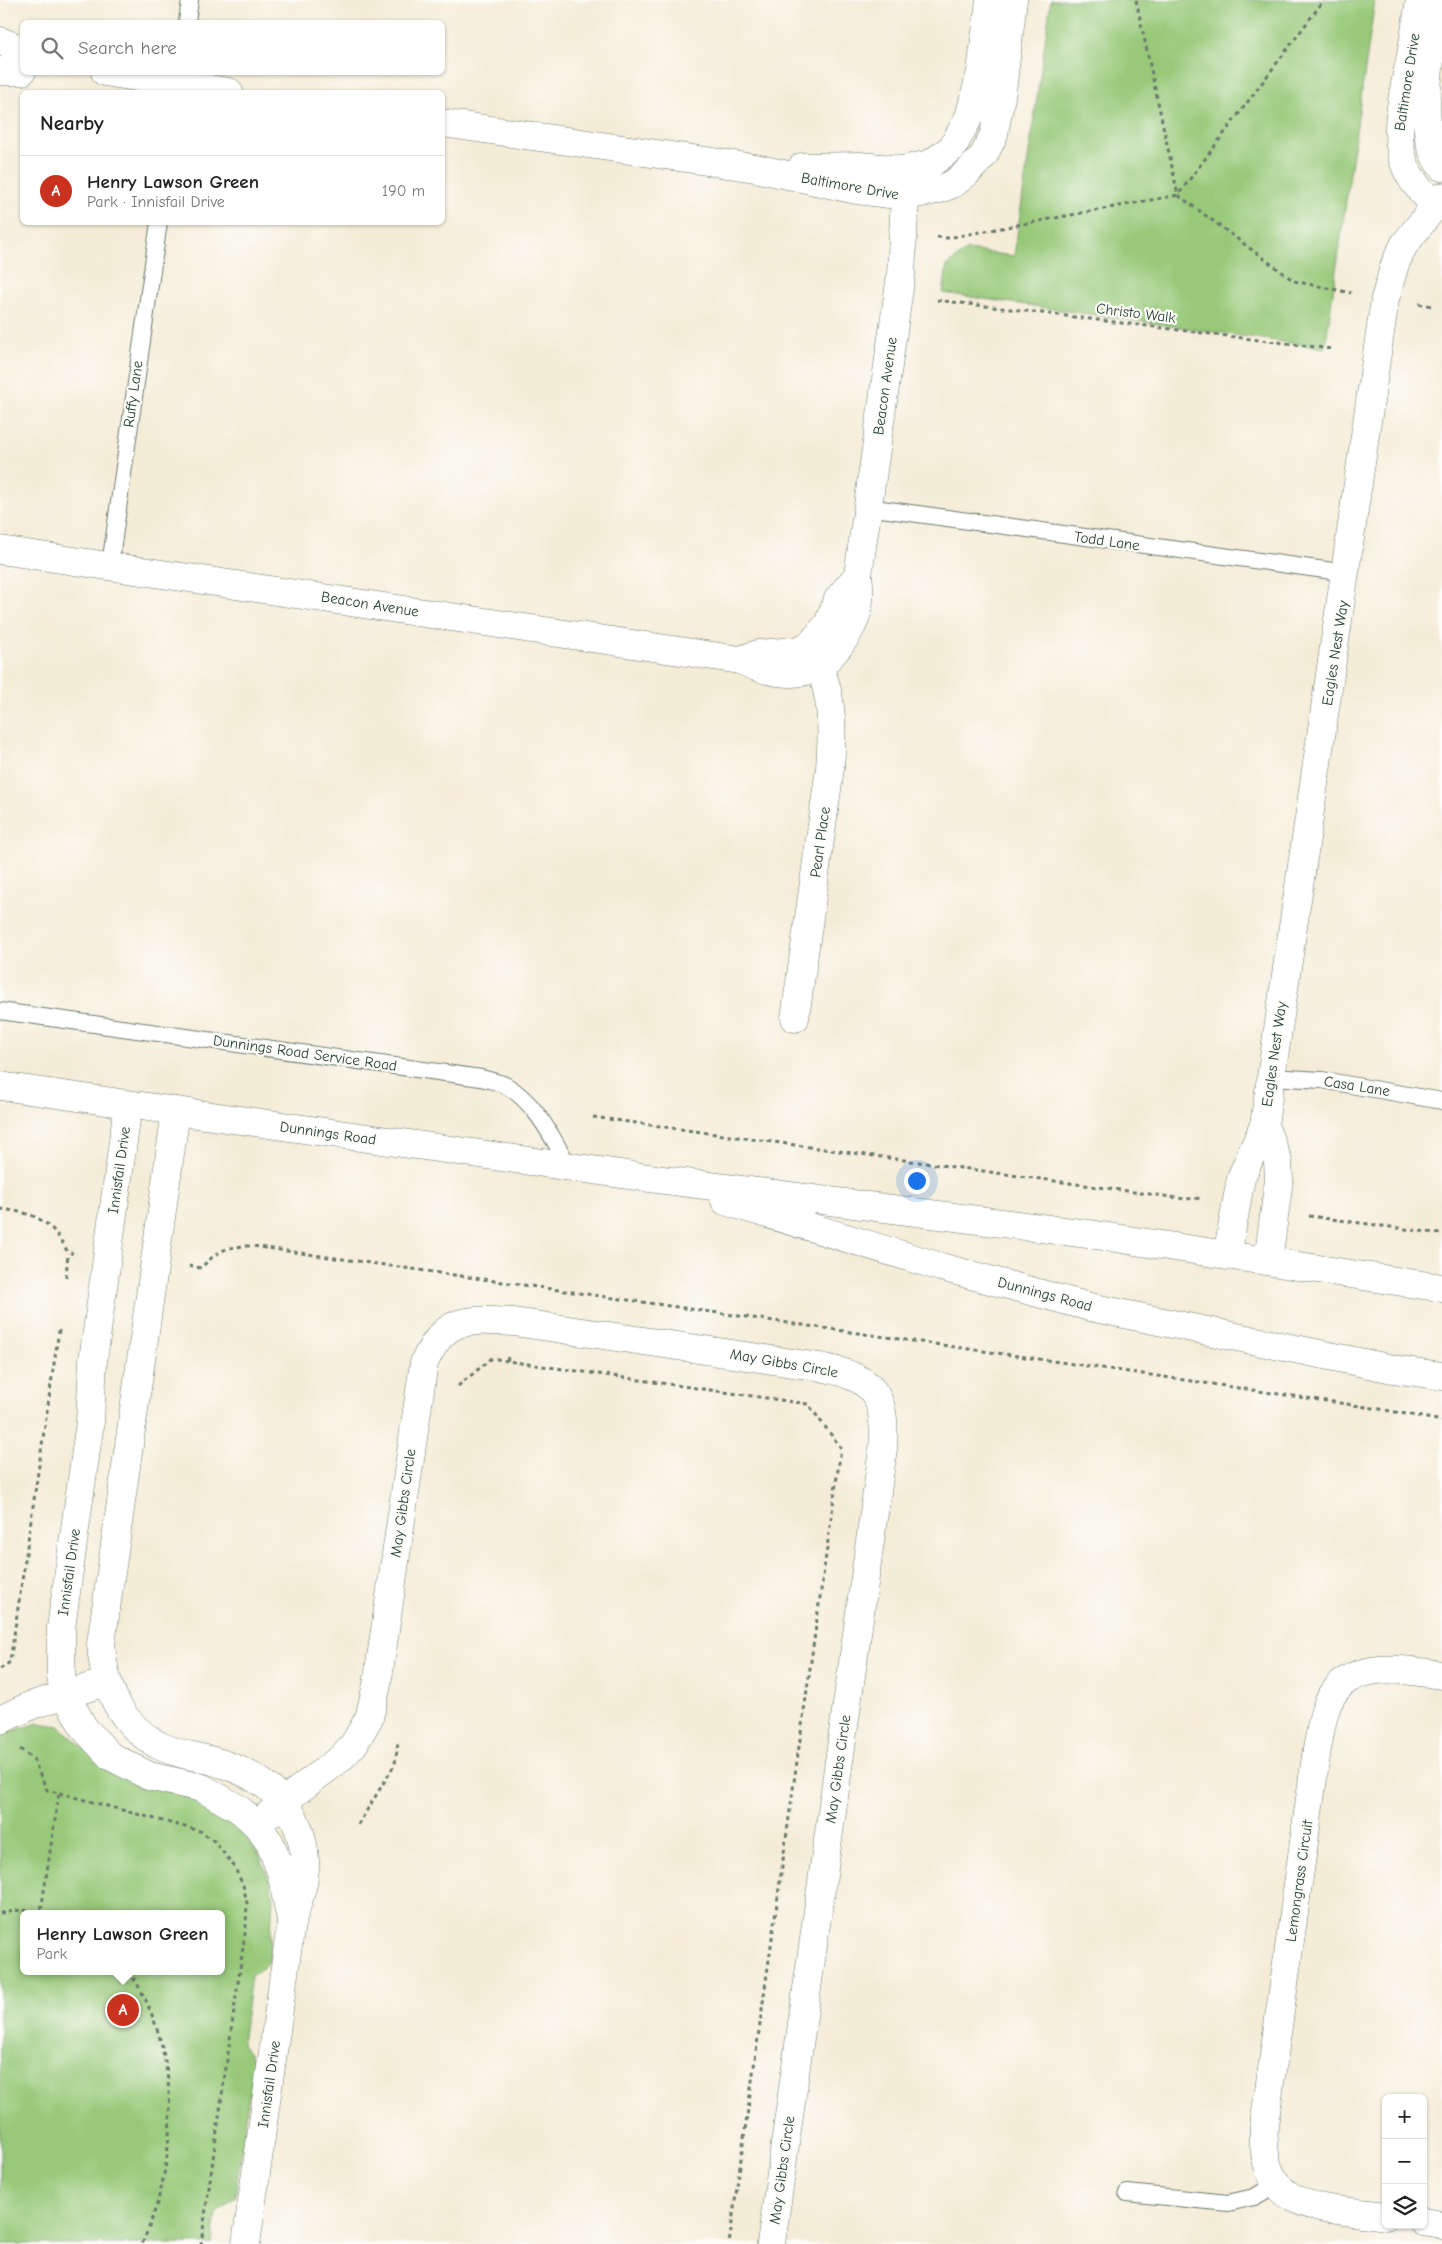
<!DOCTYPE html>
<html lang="en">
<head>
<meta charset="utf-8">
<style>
  :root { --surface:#fff; --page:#f2f2f2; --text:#222; --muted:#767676; --line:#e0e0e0; --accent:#c8321e }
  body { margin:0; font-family:"Comic Neue",sans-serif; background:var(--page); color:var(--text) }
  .controls { position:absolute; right:15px; bottom:15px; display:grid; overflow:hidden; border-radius:8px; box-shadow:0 1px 4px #0004 }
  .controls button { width:45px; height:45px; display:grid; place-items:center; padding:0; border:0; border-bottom:1px solid var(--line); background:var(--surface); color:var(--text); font:25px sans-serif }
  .you { position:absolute; left:916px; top:1180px; width:18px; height:18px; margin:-12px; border:4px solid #fff; border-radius:50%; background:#1a73e8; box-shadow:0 0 0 8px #1a73e833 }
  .badge { display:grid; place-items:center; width:32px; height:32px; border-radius:50%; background:var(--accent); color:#fff; font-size:16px; font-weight:700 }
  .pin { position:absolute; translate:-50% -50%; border:2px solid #fff; box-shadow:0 1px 5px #0006 }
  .popup { position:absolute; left:20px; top:1910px; width:205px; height:65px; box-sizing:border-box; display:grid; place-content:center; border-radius:8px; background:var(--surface); filter:drop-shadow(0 1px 4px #0005); font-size:16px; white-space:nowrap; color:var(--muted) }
  .popup b { font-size:19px; color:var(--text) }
  .popup::after { content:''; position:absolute; left:50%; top:100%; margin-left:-10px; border:10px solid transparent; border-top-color:var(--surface) }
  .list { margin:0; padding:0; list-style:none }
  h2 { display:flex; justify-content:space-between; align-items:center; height:65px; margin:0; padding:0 20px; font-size:21px }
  h2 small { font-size:16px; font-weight:400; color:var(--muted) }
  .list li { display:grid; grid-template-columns:32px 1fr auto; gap:15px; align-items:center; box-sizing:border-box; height:70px; padding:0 20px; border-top:1px solid var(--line) }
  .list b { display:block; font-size:19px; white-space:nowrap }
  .list p { margin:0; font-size:16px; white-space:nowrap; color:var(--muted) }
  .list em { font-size:16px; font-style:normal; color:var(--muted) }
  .icon { flex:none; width:28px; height:28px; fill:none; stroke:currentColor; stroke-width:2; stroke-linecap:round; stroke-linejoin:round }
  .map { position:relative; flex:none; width:1442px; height:2244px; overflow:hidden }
  .search { position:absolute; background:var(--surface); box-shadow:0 1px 4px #0004; left:20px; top:20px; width:425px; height:55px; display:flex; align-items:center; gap:12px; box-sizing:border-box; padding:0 18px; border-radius:8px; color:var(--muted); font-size:19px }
  .panel { position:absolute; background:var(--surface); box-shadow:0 1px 4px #0004; left:20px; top:90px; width:425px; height:135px; border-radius:8px }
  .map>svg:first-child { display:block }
  .green { fill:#97c979; stroke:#5b8356; fill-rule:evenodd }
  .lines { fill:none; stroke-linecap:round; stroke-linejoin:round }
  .service-casing { stroke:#6a7a6d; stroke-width:18 }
  .minor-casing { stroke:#6a7a6d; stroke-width:29 }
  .tertiary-casing { stroke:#6a7a6d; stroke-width:29 }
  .path { stroke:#6a7a6d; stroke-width:3; stroke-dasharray:4 4; stroke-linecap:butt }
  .service { stroke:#fff; stroke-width:16 }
  .minor { stroke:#fff; stroke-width:28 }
  .tertiary { stroke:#fff; stroke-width:28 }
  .labels { text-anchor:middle; stroke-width:4.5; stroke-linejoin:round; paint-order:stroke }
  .street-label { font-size:15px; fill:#1f3d34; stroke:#fdfcf7 }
</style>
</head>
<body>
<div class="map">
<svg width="1442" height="2244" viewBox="0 0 1442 2244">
  <rect width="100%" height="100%" fill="#fdfcf7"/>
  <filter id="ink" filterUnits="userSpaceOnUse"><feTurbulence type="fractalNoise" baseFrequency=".02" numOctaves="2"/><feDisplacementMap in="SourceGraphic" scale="10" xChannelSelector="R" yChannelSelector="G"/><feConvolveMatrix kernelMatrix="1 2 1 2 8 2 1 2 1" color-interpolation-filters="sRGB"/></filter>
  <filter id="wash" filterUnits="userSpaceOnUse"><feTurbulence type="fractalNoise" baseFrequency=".0096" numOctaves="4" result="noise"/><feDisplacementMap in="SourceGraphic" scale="20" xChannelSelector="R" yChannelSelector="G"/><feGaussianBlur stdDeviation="1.12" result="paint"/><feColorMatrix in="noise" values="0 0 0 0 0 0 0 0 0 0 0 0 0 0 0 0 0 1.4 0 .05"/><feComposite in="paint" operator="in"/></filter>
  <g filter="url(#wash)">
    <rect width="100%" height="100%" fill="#f5ecd8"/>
    <!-- green -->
    <g class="green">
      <path d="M1051,0h324l-50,348 -382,-55 4,-27 20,-16 47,6z"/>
      <path d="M38,1723l21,3 53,46 94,31 29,20 24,32 9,21 5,22 -4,65 -18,13 -9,68 12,17 -19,136 -19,16 -4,31h-212v-509zM24,1914h198v57h-198z"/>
    </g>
  </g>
  <g filter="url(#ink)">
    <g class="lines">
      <defs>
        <g id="service">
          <path d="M187,22l3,-22"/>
          <path d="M867,507l480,66"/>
          <path d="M110,565l49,-343"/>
          <path d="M0,1011l481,67c8,2 19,4 26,8 30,18 45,52 62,80"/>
          <path d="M1271,1077l51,3 120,21"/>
          <path d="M1127,2193l101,10 26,-6 22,-12"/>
        </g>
        <g id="minor">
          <path d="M1420,0c-3,20 -6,40 -10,60 -8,41 -22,85 4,122 7,10 17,20 28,25"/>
          <path d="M1440,0c-7,42 -28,133 2,167"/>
          <path d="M0,41l22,9"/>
          <path d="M0,71h22"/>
          <path d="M105,72l124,20"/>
          <path d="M442,123l313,45 102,22 48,6 32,-6 16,-6 15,-12 16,-17 10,-21 8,-43 11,-91"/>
          <path d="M802,167l58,-1 43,4 27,-6 22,-16 17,-31 12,-45 9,-72"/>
          <path d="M0,550l740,110c23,11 53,19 78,7 8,-4 15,-14 21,-21 19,-24 23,-42 19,-71l43,-300 4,-79 -2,-26"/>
          <path d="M740,660l18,-6 39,-3 12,-5 19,-22 10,-25 20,-24"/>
          <path d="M795,1018l35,-250c2,-28 3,-55 -4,-82 -4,-14 -11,-27 -17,-40"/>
          <path d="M128,1105l-35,255 -3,62 -29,206v49l4,17 19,34 26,28 39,20 53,12 37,21 18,16 13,18 11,29 10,48"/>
          <path d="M176,1111l-75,533c3,43 18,79 57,101 21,11 43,11 65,19 46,15 79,45 82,97 1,22 -8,43 -14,63l-45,320"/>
          <path d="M1264,1125l14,36 1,19 -11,81"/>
          <path d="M1227,1256l14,-78 23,-53 121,-826 10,-35 9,-19 38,-48"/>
          <path d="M0,1720l32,-15 74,-23"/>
          <path d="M257,1825l27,-24 57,-43 13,-14 15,-26 8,-33 47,-322c22,-48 42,-43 90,-41l306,45c54,10 67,28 63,82l-112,795"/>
          <path d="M1386,2216c-67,-9 -127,-3 -122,-90l53,-377c3,-13 4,-26 8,-38 17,-54 74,-42 117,-36"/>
          <path d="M1423,2222l19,3"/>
        </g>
        <g id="tertiary">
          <path d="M0,1086l656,93 440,56 346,53"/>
          <path d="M725,1201l216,66 149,40 303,62 49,7"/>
        </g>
      </defs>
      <!-- service casing -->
      <use href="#service" class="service-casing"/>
      <!-- minor casing -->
      <use href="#minor" class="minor-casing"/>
      <!-- tertiary casing -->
      <use href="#tertiary" class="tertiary-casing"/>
      <!-- path -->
      <g class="path">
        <path d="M1136,0l42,195 116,86 57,12"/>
        <path d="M937,237l11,1 230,-43 146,-195"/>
        <path d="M937,300l395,49"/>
        <path d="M1419,304l14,2"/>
        <path d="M593,1117l592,82 17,-1"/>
        <path d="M0,1209c35,4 52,11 68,44h5"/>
        <path d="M1309,1216l133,18"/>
        <path d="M189,1266l12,2c17,-18 26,-22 51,-22l919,132 209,31 62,12"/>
        <path d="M66,1277l2,-24"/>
        <path d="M508,1357l-1,4 301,43 33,44 -112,796"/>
        <path d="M458,1386l34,-28 15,3"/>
        <path d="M0,1669l10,-7 49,-332"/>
        <path d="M20,1749l13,10 14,31 12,3 -18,118"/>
        <path d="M59,1793l141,38 14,10 20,25 9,19 4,18 -1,23 -45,318"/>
        <path d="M358,1825l37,-61 3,-22"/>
        <path d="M0,1913l22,-3 30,4"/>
        <path d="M129,1971c53,78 51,189 13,273"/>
      </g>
      <!-- service -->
      <use href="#service" class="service"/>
      <!-- minor -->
      <use href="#minor" class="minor"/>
      <!-- tertiary -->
      <use href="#tertiary" class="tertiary"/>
    </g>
  </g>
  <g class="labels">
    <!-- street labels -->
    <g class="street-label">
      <text transform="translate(1407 82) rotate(-81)" y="5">Baltimore Drive</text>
      <text transform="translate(850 186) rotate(10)" y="5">Baltimore Drive</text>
      <text transform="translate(1136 313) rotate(7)" y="5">Christo Walk</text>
      <text transform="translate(885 386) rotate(-82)" y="5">Beacon Avenue</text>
      <text transform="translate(133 394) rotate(-82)" y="5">Ruffy Lane</text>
      <text transform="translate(1107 541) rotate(8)" y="5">Todd Lane</text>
      <text transform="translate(370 604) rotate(9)" y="5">Beacon Avenue</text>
      <text transform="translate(1335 653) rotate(-81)" y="5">Eagles Nest Way</text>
      <text transform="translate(820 842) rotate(-82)" y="5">Pearl Place</text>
      <text transform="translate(305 1053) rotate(8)" y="5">Dunnings Road Service Road</text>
      <text transform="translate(1274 1054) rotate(-82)" y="5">Eagles Nest Way</text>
      <text transform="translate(1357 1086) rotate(9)" y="5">Casa Lane</text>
      <text transform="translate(328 1133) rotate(8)" y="5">Dunnings Road</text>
      <text transform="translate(119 1170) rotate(-82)" y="5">Innisfail Drive</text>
      <text transform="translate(1045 1294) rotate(15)" y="5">Dunnings Road</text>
      <text transform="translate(784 1363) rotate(10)" y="5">May Gibbs Circle</text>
      <text transform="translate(403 1503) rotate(-82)" y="5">May Gibbs Circle</text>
      <text transform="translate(69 1572) rotate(-82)" y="5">Innisfail Drive</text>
      <text transform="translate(838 1769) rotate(-82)" y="5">May Gibbs Circle</text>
      <text transform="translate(1299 1881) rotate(-82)" y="5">Lemongrass Circuit</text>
      <text transform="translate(269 2084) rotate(-82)" y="5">Innisfail Drive</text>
      <text transform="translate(782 2170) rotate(-82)" y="5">May Gibbs Circle</text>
    </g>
  </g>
</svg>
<div class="controls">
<button>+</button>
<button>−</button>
<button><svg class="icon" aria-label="layers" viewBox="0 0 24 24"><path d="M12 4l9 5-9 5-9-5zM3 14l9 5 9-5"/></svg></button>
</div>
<div class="you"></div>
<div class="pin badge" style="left:123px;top:2010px">A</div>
<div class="popup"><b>Henry Lawson Green</b>Park</div>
<div class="search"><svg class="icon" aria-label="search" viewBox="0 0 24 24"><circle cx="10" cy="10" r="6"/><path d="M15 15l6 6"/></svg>Search here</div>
<section class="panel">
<h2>Nearby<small></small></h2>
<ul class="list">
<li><span class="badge">A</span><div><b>Henry Lawson Green</b><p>Park · Innisfail Drive</p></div><em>190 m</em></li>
</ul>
</section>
</div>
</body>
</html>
